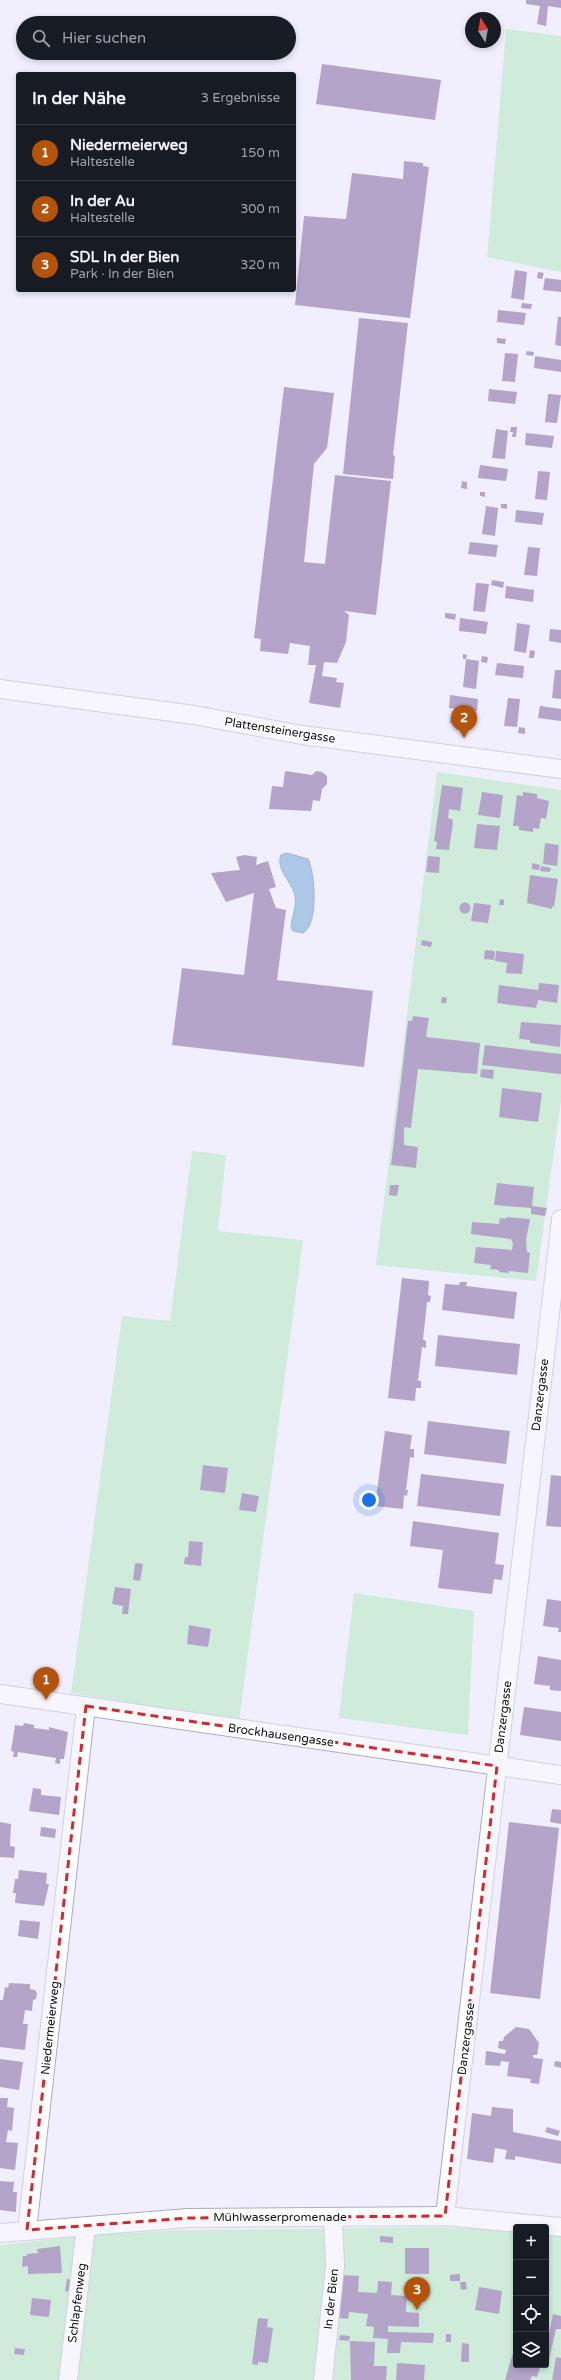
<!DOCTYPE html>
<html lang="de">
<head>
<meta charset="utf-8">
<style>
  :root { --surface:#171b24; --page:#242831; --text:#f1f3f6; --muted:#9ea1a6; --line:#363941; --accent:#b45309 }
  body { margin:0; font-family:"Varela Round",sans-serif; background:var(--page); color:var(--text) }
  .controls { position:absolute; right:12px; bottom:12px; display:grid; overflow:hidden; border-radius:4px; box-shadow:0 2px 6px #0003 }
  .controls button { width:36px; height:36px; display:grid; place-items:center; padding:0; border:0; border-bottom:1px solid var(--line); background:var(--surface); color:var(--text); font:20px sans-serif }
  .compass { position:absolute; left:465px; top:12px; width:36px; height:36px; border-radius:50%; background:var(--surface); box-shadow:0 2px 6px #0003; rotate:349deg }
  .you { position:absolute; left:369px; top:1500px; width:14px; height:14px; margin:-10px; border:3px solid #fff; border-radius:50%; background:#1a73e8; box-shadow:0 0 0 6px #1a73e833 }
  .badge { display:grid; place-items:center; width:26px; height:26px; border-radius:50%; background:var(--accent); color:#fff; font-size:13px; font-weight:700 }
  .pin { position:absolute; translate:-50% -33px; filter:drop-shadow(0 1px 2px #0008) }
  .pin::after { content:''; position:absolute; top:21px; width:14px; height:12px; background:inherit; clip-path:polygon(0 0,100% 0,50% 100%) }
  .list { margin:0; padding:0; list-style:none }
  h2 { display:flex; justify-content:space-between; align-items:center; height:52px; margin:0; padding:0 16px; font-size:17px }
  h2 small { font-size:13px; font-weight:400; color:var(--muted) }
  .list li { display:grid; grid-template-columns:26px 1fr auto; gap:12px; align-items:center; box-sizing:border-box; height:56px; padding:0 16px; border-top:1px solid var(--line) }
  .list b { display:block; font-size:15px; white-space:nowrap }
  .list p { margin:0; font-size:13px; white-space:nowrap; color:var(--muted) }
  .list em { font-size:13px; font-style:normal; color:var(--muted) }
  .icon { flex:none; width:22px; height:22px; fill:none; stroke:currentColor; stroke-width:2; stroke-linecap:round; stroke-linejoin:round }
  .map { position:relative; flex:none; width:561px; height:2380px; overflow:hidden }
  .search { position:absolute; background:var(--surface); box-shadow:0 2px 6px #0003; left:16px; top:16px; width:280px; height:44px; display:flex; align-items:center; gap:10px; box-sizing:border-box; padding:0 14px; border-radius:22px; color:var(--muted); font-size:15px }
  .panel { position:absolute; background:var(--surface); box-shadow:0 2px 6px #0003; left:16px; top:72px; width:280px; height:220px; border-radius:4px }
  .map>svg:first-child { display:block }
  .green { fill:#a7e9b2 }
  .water { fill:#5a99cf; stroke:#447098 }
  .building { fill:#6a4b8a }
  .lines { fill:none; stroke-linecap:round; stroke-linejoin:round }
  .street-casing { stroke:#adabc2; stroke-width:20 }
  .street { stroke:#fff; stroke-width:18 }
  .marked { fill:none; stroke:#d62828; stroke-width:3; stroke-dasharray:8 5; stroke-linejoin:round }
  .labels { text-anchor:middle; stroke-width:4; stroke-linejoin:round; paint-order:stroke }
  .street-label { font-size:12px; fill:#100f17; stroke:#fff }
</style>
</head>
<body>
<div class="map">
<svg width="561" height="2380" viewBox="0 0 561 2380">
  <rect width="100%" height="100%" fill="#f1effe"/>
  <!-- green -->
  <g class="green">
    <path d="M506,29l55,7v236l-74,-15z"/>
    <path d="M437,772l124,18v311l-25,180 -160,-16z"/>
    <path d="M192,1151l34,4 -8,76 85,9 -64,481 -168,-28 51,-377 48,5z"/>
    <path d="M354,1593l120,18 -6,124 -129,-17z"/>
    <path d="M435,2227l81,4v134h30v-132h15v147h-561v-135l90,-10 93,-5z"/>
  </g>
  <!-- water -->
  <path class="water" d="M287,853l21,6c7,14 11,65 -5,74l-10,-2 -2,-4c1,-10 6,-22 4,-31 -2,-13 -20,-27 -14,-41z"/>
  <!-- building -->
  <g class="building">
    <path d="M526,0h35v8l-13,-2 -2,20 -9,-2 3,-18 -14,-2z"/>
    <path d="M322,64l119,16 -6,40 -119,-16z"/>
    <path d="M404,161l19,2v3l6,1 -19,151 -115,-13 9,-89 42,3 6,-46 51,6z"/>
    <path d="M515,270l12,2 -3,28 -13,-2z"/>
    <path d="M538,272l6,1 -2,6 -5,-1z"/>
    <path d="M545,278l16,2v12l-18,-2z"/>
    <path d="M522,303l10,1 -1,5 -10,-1z"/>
    <path d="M498,310l28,3 -2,12 -27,-3z"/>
    <path d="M558,317h3v29l-6,-1z"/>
    <path d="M359,318l49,5 -15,132 2,1 -2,23 -50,-5z"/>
    <path d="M497,338l9,1 -1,5 -8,-1z"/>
    <path d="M527,351l7,1 -1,4 -7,-1z"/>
    <path d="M505,353l13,1 -3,28 -13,-1z"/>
    <path d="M535,356l26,4v12l-27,-4z"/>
    <path d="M284,387l50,6 -7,55 -13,16 -10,98 21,2 10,-89 56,6 -15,134 -32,-4 5,4 -3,27 -9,21 -13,-1 -2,14 15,2 -1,4 8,1 -4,25 -31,-5 7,-38h-8l2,-19 -20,-3 -2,11 -28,-3 1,-12 -7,-1z"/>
    <path d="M489,389l28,3 -2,12 -27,-3z"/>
    <path d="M548,394l13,1 -4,28 -12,-1z"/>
    <path d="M511,427h6l-1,10h-4l1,-5h-3z"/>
    <path d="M496,429l12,2 -3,28 -13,-1z"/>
    <path d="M526,433l28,3 -2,12 -27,-3z"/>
    <path d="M480,465l28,4 -2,12 -28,-3z"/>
    <path d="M538,471l12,1 -3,28 -12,-1z"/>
    <path d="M462,481l5,1v7l-6,-1z"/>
    <path d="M480,492h5v5l-5,-1z"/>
    <path d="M501,504h6v5l-6,-1z"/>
    <path d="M486,506l12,2 -3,28 -13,-2z"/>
    <path d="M516,510l28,3 -2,12 -27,-3z"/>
    <path d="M470,542l28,3 -2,12 -28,-3z"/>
    <path d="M528,547l12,1 -3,28 -13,-1z"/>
    <path d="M492,580l12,2 -1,6 -12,-3z"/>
    <path d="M476,583l13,1 -4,28 -12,-1z"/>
    <path d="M506,586l28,4 -1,12 -28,-4z"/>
    <path d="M445,613l11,1 -1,6 -10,-2z"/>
    <path d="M460,618l28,4 -2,12 -27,-3z"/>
    <path d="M517,623l13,2 -4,28 -12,-2z"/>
    <path d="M550,629l11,1v13l-12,-2z"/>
    <path d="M530,650l5,1 -1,7h-5z"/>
    <path d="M463,654l4,1 -1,4h-3z"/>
    <path d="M482,656l6,1 -1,6 -6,-1z"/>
    <path d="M466,659l13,2 -3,28 -13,-2z"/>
    <path d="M497,663l27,3 -1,12 -28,-3z"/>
    <path d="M555,670h6v29l-9,-1z"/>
    <path d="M450,695l28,4 -1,12 -28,-3z"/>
    <path d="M508,698l12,1 -3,28 -13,-1z"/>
    <path d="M540,706l21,3v12l-23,-3z"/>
    <path d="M451,717l7,1 -1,6 -7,-1z"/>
    <path d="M519,727l6,1v6l-7,-1z"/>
    <path d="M285,771l27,4 4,-4 6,1 5,4v8l-5,5 -2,12 -7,-1 -2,11 -42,-2 3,-23 11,1z"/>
    <path d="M442,785l21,3 -3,23 -11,-2 -1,9 4,1 1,4 -4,27 -13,-1 1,-7 -3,-1z"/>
    <path d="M482,792l21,3 -3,23 -22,-3z"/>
    <path d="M523,792l14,2v4l12,3 -3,18 -5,-1 -2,11 -6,-1v4l-14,-2v-4h-6l4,-31 6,1z"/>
    <path d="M477,824l23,2 -3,24 -23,-2z"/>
    <path d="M545,843l14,2 -2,21 -14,-2z"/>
    <path d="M244,855l13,2 -1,8 12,-4 8,26 -7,2 7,19 10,2 -9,70 96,11 -9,76 -192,-22 10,-77 62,7 10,-82 -28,9 -15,-29 29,-3 -4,-13z"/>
    <path d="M428,856l12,1 -1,16 -13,-1z"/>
    <path d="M532,863l8,2 -1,5 -7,-1z"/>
    <path d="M541,866l10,2 -1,4 -10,-1z"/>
    <path d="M530,875l28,4 -4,28 -2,-1v3l-25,-6z"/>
    <path d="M500,899l4,1v5h-5z"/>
    <circle cx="465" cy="908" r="5.5"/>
    <path d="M474,903l17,2 -3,18 -17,-2z"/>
    <path d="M422,940l10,2 -1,5 -10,-2z"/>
    <path d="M485,950l10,1 -1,9 -10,-1z"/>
    <path d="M496,951l28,3 -2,20 -16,-1 1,-10 -12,-2z"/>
    <path d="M539,983l20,2 -2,18 -19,-3 -2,8 -39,-5 2,-18 39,5z"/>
    <path d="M442,997l5,1 -1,5h-5z"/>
    <path d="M413,1016l16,2 -3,19 54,6 -3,31 -59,-5 -7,59 -7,-1v18l14,2 -2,21 -25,-3 17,-144h4z"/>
    <path d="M521,1022l40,3 -1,22 -30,-4v-3l-11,-1z"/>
    <path d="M485,1045l76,9v20l-79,-9z"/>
    <path d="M481,1069l13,1 -1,9 -13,-2z"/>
    <path d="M502,1088l40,5 -4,29 -39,-5z"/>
    <path d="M497,1183l37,4 -2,19 15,2 -2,8 -14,-2v-6l-37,-3z"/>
    <path d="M390,1185h9l-2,11 -8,-1z"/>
    <path d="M506,1217l24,2 -4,21 1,12 3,1 -2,20 -19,-2v2l-10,-1v-2l-9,-1 1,-4 -17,-2 2,-16 36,3 1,-6 -2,-5 -40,-5 1,-12 27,2 1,-6 6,1z"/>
    <path d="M402,1278l27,3 -1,14 3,1 -1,6h-3l-4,38 3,1v7l-4,-1 -4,34h3v7h-5l-1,13 -27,-3z"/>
    <path d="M460,1282h7l-1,4 51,6 -3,27 -72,-9 3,-26 14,1z"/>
    <path d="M438,1335l82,9 -3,31 -82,-9z"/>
    <path d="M428,1421l82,10 -4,33 -82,-10z"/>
    <path d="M385,1431l27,4 -2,14h4v9l-4,-1 -4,33h2l-1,6 -3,-1 -1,14 -28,-3z"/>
    <path d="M203,1465l25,3 -3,25 -25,-3z"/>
    <path d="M421,1474l83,10 -4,32 -83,-10z"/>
    <path d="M551,1475l10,1v51l-15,-1z"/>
    <path d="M242,1493l17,3 -3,16 -17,-2z"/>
    <path d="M413,1521l86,12 -4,31 9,1 -2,15 -8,-1 -2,15 -54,-6 5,-38 -33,-4z"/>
    <path d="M189,1541l14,1 -2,24 -17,-2 1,-7h3z"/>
    <path d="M135,1563l8,1 -3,17 -7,-1z"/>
    <path d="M115,1587l16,2 -3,25h-6l1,-8 -11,-2z"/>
    <path d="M547,1599l14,2v31h-3l1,-4 -16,-2z"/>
    <path d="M189,1625l22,4 -3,18 -21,-3z"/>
    <path d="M538,1656l23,4v31l-11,-1v-4l-16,-2z"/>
    <path d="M524,1707l37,5v29l-41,-6z"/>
    <path d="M24,1723l10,2v3l15,2v-3l19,5 -4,27h-4v5l-5,-1 1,-5 -38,-6 -1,5h-4l1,-5 -3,-1 4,-26 8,1z"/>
    <path d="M33,1788l8,1v6l20,2 -2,18 -30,-4z"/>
    <path d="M552,1809l9,1v14l-11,-2z"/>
    <path d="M0,1822l11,2 -1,22 5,1 -1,11 -14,-1z"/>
    <path d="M509,1822l50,6 -19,171 -50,-6z"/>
    <path d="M41,1827l15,2 -1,9 -15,-2z"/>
    <path d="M19,1870l28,3 -1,11h3l-5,22 -29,-3 1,-10h-3l2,-14h3z"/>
    <path d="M20,1920l20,2 -2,17 -20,-3z"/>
    <path d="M9,1983l21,1v5l5,1 2,3 -1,6 -3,1 -1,11 -7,-1 -2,14h5l-3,26 -25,-3v-47h3l2,-13 3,1z"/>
    <path d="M516,2027l13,2 10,14 -2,12h-4v3l10,1 -4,25 -9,-1 1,-4 -24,-3 2,-14 -8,-1 -1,5 -15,-1 1,-14 19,3 1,-4 -8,-2 1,-7h4l1,-4z"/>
    <path d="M0,2059l23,3 -4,28 -19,-3z"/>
    <path d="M555,2061l6,1v6l-7,-2z"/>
    <path d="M0,2098h8l-1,9 7,1 -2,23 -4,-1 -2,12 12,1 -3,27 -15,-2z"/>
    <path d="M492,2107l21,2v23l48,9v23l-46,-8v4l-10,-1 2,-9 -12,-2 -2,15 -26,-4 5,-46 19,3z"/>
    <path d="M547,2127l13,4 -2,5 -13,-4z"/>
    <path d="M0,2181l14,1 -1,10h4l-1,20 -16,-2z"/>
    <path d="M380,2236l13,1v6l-13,-1z"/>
    <path d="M60,2246l2,27 -34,1v-8l-6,1 1,-11h4v-2l11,-1 -1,-4z"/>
    <rect x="405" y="2248" width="24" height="26"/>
    <path d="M460,2274v7h-10v-6z"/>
    <path d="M340,2275l19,1 -1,16 19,1 1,-12 14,1 -1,13 16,1 -1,16 13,1v14l-31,-1v6l46,1 -1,10 -32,-1 -1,11h-13l1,-14 -15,-1 1,-11 -8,-1 2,-12 -19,-2 -1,7 -10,-1z"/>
    <path d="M67,2279l7,1 -2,12 -7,-1z"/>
    <path d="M460,2282h6l1,7 -6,1z"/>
    <path d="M479,2287l23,4 -3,23 -24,-4z"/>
    <path d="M32,2298l19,2 -2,17 -19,-2z"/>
    <path d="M553,2314l8,2v13h-5l-8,36 -2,-1v-15z"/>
    <path d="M258,2318l10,1 -1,8 6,1 -5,35 -10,-1v3l-6,-1z"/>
    <rect x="446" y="2334" width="5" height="8"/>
    <path d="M340,2335l10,1 -1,5 -10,-1z"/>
    <path d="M350,2341l25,1 -1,24h13l-1,14h-35z"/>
    <path d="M462,2343l7,1v18h-8z"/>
    <path d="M515,2346l1,19h25l-4,12 -5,-1 -2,4h-25z"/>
    <path d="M15,2348l10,1 -1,6 -10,-1z"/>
    <path d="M556,2357l5,1v22h-9z"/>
    <path d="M397,2363l28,2 -1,15h-28z"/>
  </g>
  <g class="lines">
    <defs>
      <g id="street">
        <path d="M0,689l194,26 108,20 259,34"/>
        <path d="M0,1694l561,81"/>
        <path d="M445,2216l116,-997"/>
        <path d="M27,2230l59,-524"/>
        <path d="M0,2233l188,-15 257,-2 116,11"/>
        <path d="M68,2380l18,-153"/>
        <path d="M323,2380l12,-114 -2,-49"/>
      </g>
    </defs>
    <!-- street casing -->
    <use href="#street" class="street-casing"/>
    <!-- street -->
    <use href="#street" class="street"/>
  </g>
  <!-- marked area -->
  <path d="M0 0H561V2380H0ZM86,1706l411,60 -52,450 -257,2 -161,12z" fill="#f1effe" fill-opacity=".55" fill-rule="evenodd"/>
  <path class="marked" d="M86,1706l411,60 -52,450 -257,2 -161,12z"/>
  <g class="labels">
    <!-- street labels -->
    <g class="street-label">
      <text transform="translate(280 730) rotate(9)" y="4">Plattensteinergasse</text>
      <text transform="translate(540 1395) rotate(-83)" y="4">Danzergasse</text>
      <text transform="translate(503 1717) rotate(-83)" y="4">Danzergasse</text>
      <text transform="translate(281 1735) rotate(8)" y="4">Brockhausengasse</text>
      <text transform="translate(50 2028) rotate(-84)" y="4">Niedermeierweg</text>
      <text transform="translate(466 2039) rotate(-83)" y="4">Danzergasse</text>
      <text x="280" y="2221">Mühlwasserpromenade</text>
      <text transform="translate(331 2299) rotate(-84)" y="4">In der Bien</text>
      <text transform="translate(77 2303) rotate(-83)" y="4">Schlapfenweg</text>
    </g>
  </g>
</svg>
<div class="controls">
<button>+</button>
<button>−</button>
<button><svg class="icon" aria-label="locate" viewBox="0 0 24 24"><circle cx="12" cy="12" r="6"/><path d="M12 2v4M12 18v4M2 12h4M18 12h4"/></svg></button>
<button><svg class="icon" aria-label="layers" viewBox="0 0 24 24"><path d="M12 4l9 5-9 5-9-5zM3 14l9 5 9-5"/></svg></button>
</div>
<svg class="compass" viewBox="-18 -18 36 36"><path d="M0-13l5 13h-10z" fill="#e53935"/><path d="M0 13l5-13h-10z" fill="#9ea1a6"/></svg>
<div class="you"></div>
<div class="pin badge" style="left:46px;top:1700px">1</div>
<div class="pin badge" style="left:464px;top:738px">2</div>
<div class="pin badge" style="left:417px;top:2310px">3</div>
<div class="search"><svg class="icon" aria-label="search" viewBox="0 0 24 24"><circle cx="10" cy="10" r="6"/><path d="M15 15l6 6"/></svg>Hier suchen</div>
<section class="panel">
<h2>In der Nähe<small>3 Ergebnisse</small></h2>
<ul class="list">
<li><span class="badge">1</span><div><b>Niedermeierweg</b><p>Haltestelle</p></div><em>150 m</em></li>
<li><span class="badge">2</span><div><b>In der Au</b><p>Haltestelle</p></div><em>300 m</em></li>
<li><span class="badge">3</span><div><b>SDL In der Bien</b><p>Park · In der Bien</p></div><em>320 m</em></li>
</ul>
</section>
</div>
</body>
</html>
